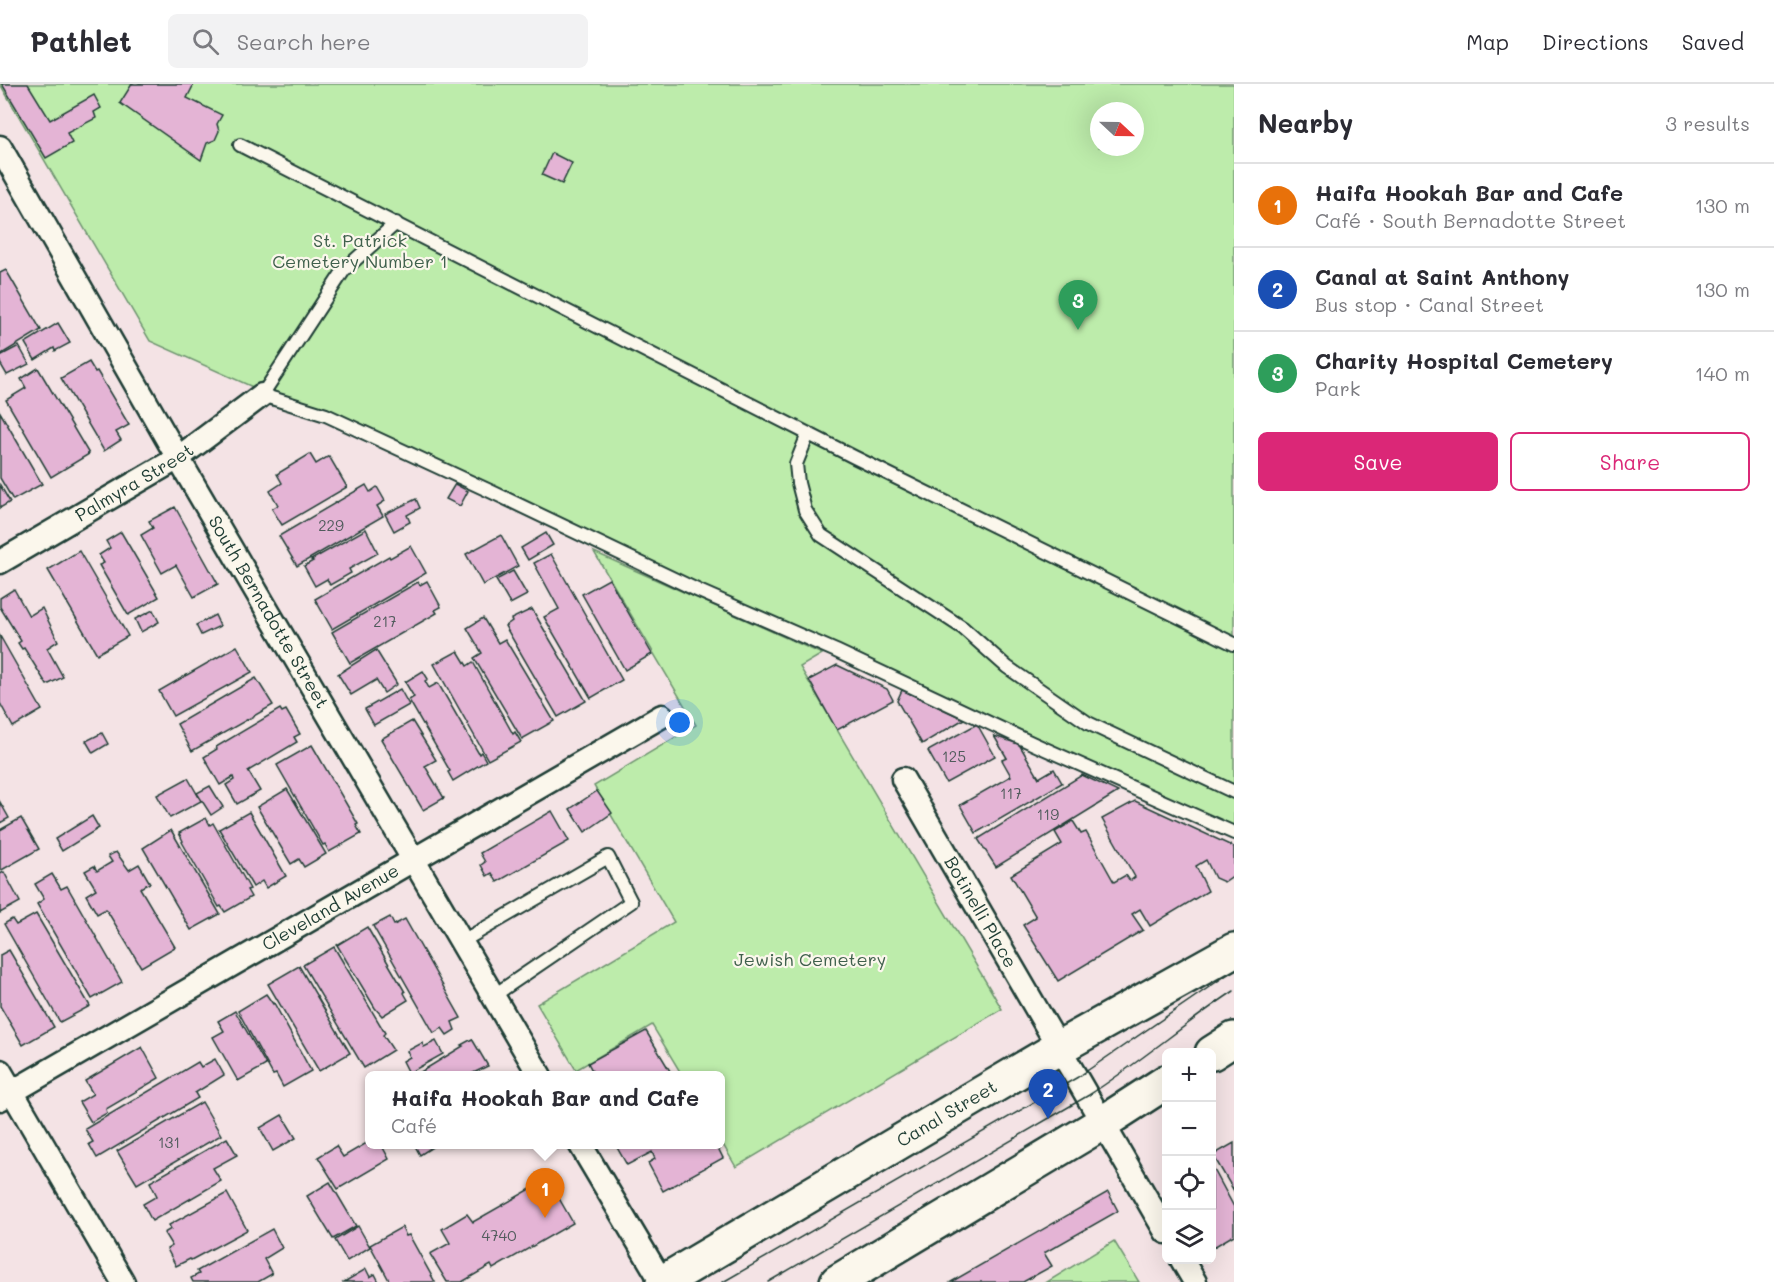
<!DOCTYPE html>
<html lang="en">
<head>
<meta charset="utf-8">
<style>
  :root { --surface:#fff; --page:#f2f2f3; --text:#2b2b33; --muted:#7c7c81; --line:#e1e1e2; --accent:#db2777 }
  body { margin:0; font-family:Mali,sans-serif; background:var(--page); color:var(--text) }
  .controls { position:absolute; right:18px; bottom:18px; display:grid; overflow:hidden; border-radius:9px; box-shadow:0 6px 24px #0002 }
  .controls button { width:54px; height:54px; display:grid; place-items:center; padding:0; border:0; border-bottom:2px solid var(--line); background:var(--surface); color:var(--text); font:30px sans-serif }
  .compass { position:absolute; left:1090px; top:18px; width:54px; height:54px; border-radius:50%; background:var(--surface); box-shadow:0 6px 24px #0002; rotate:112deg }
  .you { position:absolute; left:680px; top:639px; width:21px; height:21px; margin:-15px; border:4px solid #fff; border-radius:50%; background:#1a73e8; box-shadow:0 0 0 9px #1a73e833 }
  .badge { display:grid; place-items:center; width:39px; height:39px; border-radius:50%; background:var(--accent); color:#fff; font-size:20px; font-weight:700 }
  .pin { position:absolute; translate:-50% -50px; filter:drop-shadow(0 2px 3px #0008) }
  .pin::after { content:''; position:absolute; top:32px; width:21px; height:18px; background:inherit; clip-path:polygon(0 0,100% 0,50% 100%) }
  .popup { position:absolute; left:365px; top:987px; width:360px; height:78px; box-sizing:border-box; display:grid; place-content:center; border-radius:9px; background:var(--surface); filter:drop-shadow(0 2px 4px #0005); font-size:20px; white-space:nowrap; color:var(--muted) }
  .popup b { font-size:22px; color:var(--text) }
  .popup::after { content:''; position:absolute; left:50%; top:100%; margin-left:-12px; border:12px solid transparent; border-top-color:var(--surface) }
  .list { margin:0; padding:0; list-style:none }
  h2 { display:flex; justify-content:space-between; align-items:center; height:78px; margin:0; padding:0 24px; font-size:26px }
  h2 small { font-size:20px; font-weight:400; color:var(--muted) }
  .list li { display:grid; grid-template-columns:39px 1fr auto; gap:18px; align-items:center; box-sizing:border-box; height:84px; padding:0 24px; border-top:2px solid var(--line) }
  .list b { display:block; font-size:22px; white-space:nowrap }
  .list p { margin:0; font-size:20px; white-space:nowrap; color:var(--muted) }
  .list em { font-size:20px; font-style:normal; color:var(--muted) }
  .actions { display:flex; gap:12px; padding:18px 24px }
  .actions a { flex:1; padding:14px 0; border:2px solid var(--accent); border-radius:9px; text-align:center; font-size:21px; color:var(--accent) }
  .actions .main { background:var(--accent); color:#fff }
  .icon { flex:none; width:33px; height:33px; fill:none; stroke:currentColor; stroke-width:2; stroke-linecap:round; stroke-linejoin:round }
  .map { position:relative; flex:none; width:1234px; height:1198px; overflow:hidden }
  header { display:flex; align-items:center; gap:36px; box-sizing:border-box; height:84px; padding:0 30px; background:var(--surface); border-bottom:2px solid var(--line) }
  header strong { font-size:28px }
  nav { display:flex; gap:33px; margin-inline-start:auto; font-size:21px }
  .search { width:420px; height:54px; background:var(--page); display:flex; align-items:center; gap:15px; box-sizing:border-box; padding:0 21px; border-radius:9px; color:var(--muted); font-size:22px }
  main { display:flex }
  aside { flex:1; background:var(--surface) }
  .map>svg:first-child { display:block }
  .green { fill:#bdecab; stroke:#6e9470; stroke-width:1.5; fill-rule:evenodd }
  .building { fill:#e4b4d5; stroke:#1f3d34; stroke-width:1.5 }
  .lines { fill:none; stroke-linecap:round; stroke-linejoin:round }
  .lane-casing { stroke:#1f3d34; stroke-width:16 }
  .street-casing { stroke:#1f3d34; stroke-width:27 }
  .primary-casing { stroke:#1f3d34; stroke-width:38 }
  .lane { stroke:#fbf7ec; stroke-width:12 }
  .street { stroke:#fbf7ec; stroke-width:22 }
  .primary { stroke:#fbf7ec; stroke-width:33 }
  .tram { stroke:#1f3d34; stroke-width:1.5 }
  .labels { text-anchor:middle; stroke-width:4.5; stroke-linejoin:round; paint-order:stroke }
  .number-label { font-size:15px; fill:#505b5c }
  .park-label { font-size:18px; fill:#3f604c; stroke:#fbf7ec }
  .street-label { font-size:18px; fill:#1f3d34; stroke:#fbf7ec }
</style>
</head>
<body>
<header>
<strong>Pathlet</strong>
<div class="search"><svg class="icon" aria-label="search" viewBox="0 0 24 24"><circle cx="10" cy="10" r="6"/><path d="M15 15l6 6"/></svg>Search here</div>
<nav><a>Map</a><a>Directions</a><a>Saved</a></nav>
</header>
<main>
<div class="map">
<svg width="1234" height="1198" viewBox="0 0 1234 1198">
  <rect width="100%" height="100%" fill="#f4e3e5"/>
  <filter id="ink" filterUnits="userSpaceOnUse"><feTurbulence type="fractalNoise" baseFrequency=".0167" numOctaves="2"/><feDisplacementMap in="SourceGraphic" scale="12" xChannelSelector="R" yChannelSelector="G"/><feConvolveMatrix kernelMatrix="1 2 1 2 8 2 1 2 1" color-interpolation-filters="sRGB"/></filter>
  <g filter="url(#ink)">
    <!-- green -->
    <g class="green">
      <path d="M0,0h1234v743l-1084,-486zM1099,27h36v36h-36z"/>
      <path d="M594,468l228,102 -22,13 202,342 -266,158 -15,-26 -1,-65 -38,-1 -30,-50 -76,45 -39,-66 137,-82 -80,-136 102,-61z"/>
      <path d="M1114,1157l25,41h-92z"/>
    </g>
    <!-- building -->
    <g class="building">
      <path d="M2,0h26l22,36 44,-25 7,13 -7,4 2,6 -29,15 5,10 -26,15z"/>
      <path d="M132,0h62l-7,14 35,17 -5,9 2,7 -4,9 -8,3 -6,17 -81,-57z"/>
      <path d="M552,69l20,10 -10,21 -20,-9z"/>
      <path d="M6,186l35,60 -41,25v-82z"/>
      <path d="M58,239l12,20 -15,8 -1,-3 -19,12 -10,-17z"/>
      <path d="M19,262l10,18 -22,11 -7,-12v-7z"/>
      <path d="M89,278l6,10 2,-1 32,54 -13,7 5,8 -17,11 -43,-73z"/>
      <path d="M38,284l51,86 -38,23 -45,-77 20,-12 -5,-9z"/>
      <path d="M0,328l42,72 -29,16 -13,-22z"/>
      <path d="M310,370l6,10 13,-8 18,31 -65,38 -10,-16 6,-4 -8,-14 12,-8 -5,-9z"/>
      <path d="M455,400l13,7 -8,15 -14,-7z"/>
      <path d="M0,401l10,17 -10,6z"/>
      <path d="M366,401l4,7 7,-5 8,14 -8,5 6,10 -86,50 -18,-30z"/>
      <path d="M416,415l4,9 -13,7 3,7 -16,9 -9,-17z"/>
      <path d="M175,423l43,77 -24,13 -18,-32 -14,8 -21,-38 12,-7 -4,-7z"/>
      <path d="M366,445l12,24 -29,16 2,4 -21,12 -3,-6 -12,7 -11,-20 9,-5 -2,-1z"/>
      <path d="M121,448l38,65 -31,18 -29,-50 5,-2 -5,-8 11,-7 -4,-7z"/>
      <path d="M546,449l7,12 -25,15 -7,-12z"/>
      <path d="M501,451l17,31 -35,19 -17,-31z"/>
      <path d="M411,462l15,27 -20,12v1l-74,43 -17,-30 74,-43 1,2z"/>
      <path d="M79,467l49,85 -31,18 -49,-84z"/>
      <path d="M551,470l71,126 -31,18 -47,-81 15,-8 -25,-46z"/>
      <path d="M513,487l14,24 -17,9 -14,-24z"/>
      <path d="M609,495l43,75 -27,16 -43,-76z"/>
      <path d="M427,497l14,26 -6,3 2,3 -87,50 -18,-31 86,-50 2,3z"/>
      <path d="M14,505l15,27 13,-8 16,33 -11,7 16,29 -16,8 -23,-37 -2,1 -4,-6 3,-2 -21,-34v-9z"/>
      <path d="M532,525l54,92 -28,16 -53,-91 7,-5 -1,-2z"/>
      <path d="M153,526l6,12 -18,10 -6,-13z"/>
      <path d="M215,531l5,11 -19,9 -5,-10z"/>
      <path d="M483,534l15,25 7,-4 49,82 -32,18 -48,-81 8,-5 -15,-25z"/>
      <path d="M0,552l42,74 -29,17 -13,-24z"/>
      <path d="M237,562l15,26 -79,44 -14,-25z"/>
      <path d="M376,566l21,34 -13,9 -8,-13 -25,15 -13,-21z"/>
      <path d="M458,567l9,15 6,-4 40,72 2,-2 6,10 -33,18 -54,-96z"/>
      <path d="M837,581l50,24 6,11 -56,30 -28,-50z"/>
      <path d="M423,587l5,8 -3,2 4,7 9,-5 41,71 2,-2 5,9 -33,20 -5,-9 2,-1 -41,-71 5,-3 -9,-15z"/>
      <path d="M256,594l17,27 -81,46 -15,-27z"/>
      <path d="M400,605l9,16 -35,20 -9,-16z"/>
      <path d="M902,606l62,29 -42,25 -25,-43z"/>
      <path d="M280,625l2,3 4,-2 14,24 -6,3 3,5 -49,29 12,20 -23,13 -11,-19 8,-5 -1,-3 -13,8 -16,-28 13,-8 -1,-2z"/>
      <path d="M412,637l24,39 -11,6 19,32 -21,12 -42,-71z"/>
      <path d="M977,640l18,32 -49,27 -18,-32z"/>
      <path d="M102,649l6,11 -15,9 -7,-12z"/>
      <path d="M994,652l25,8 20,34 15,-9 8,14 -86,50 -16,-28 51,-29 -9,-16 5,-2z"/>
      <path d="M312,661l46,79 -2,1 5,9 -32,18 -4,-8 -2,1 -46,-80z"/>
      <path d="M1082,691l36,17 -122,75 -18,-28z"/>
      <path d="M188,694l13,23 -31,17 -13,-23z"/>
      <path d="M210,702l13,21 -12,8 -14,-22z"/>
      <path d="M287,705l39,65 -22,13 -5,-8 -8,5 -34,-57z"/>
      <path d="M597,707l15,22 -27,19 -15,-23z"/>
      <path d="M1135,717l99,46v28l-10,7 -9,-4 -9,-18 -10,6 12,25 -58,35 -10,-17 -8,5 11,16 -85,51 -35,-56 13,-8 -25,-42 51,-31 -7,-12 18,-11 8,13 5,-2 28,50 12,-7 4,6 5,-4 -33,-58z"/>
      <path d="M0,718l9,16 -9,5z"/>
      <path d="M552,727l17,30 -72,41 -5,-9 -5,3 -6,-11 4,-3 -5,-9z"/>
      <path d="M249,728l37,64 -20,12 -4,-7 -9,6 -34,-58z"/>
      <path d="M92,732l7,12 -37,23 -7,-12z"/>
      <path d="M21,734l18,31 -39,22v-41z"/>
      <path d="M206,734l4,7 3,-2 37,66 -3,1 4,7 -26,15 -4,-6 -2,1 -37,-65 1,-1 -4,-8z"/>
      <path d="M171,746l49,84 -29,16 -48,-82z"/>
      <path d="M116,768l13,18 10,-6 11,19 -10,5 35,59 -34,20 -35,-58 -9,5 -11,-19 10,-6 -11,-18 9,-5 3,5 15,-9 -4,-6z"/>
      <path d="M4,788l16,30 -20,11v-39z"/>
      <path d="M52,790l9,15 6,-3 55,96 -30,17 -55,-95 7,-5 -9,-15z"/>
      <path d="M36,830l54,92 -30,16 -56,-98 8,-5 4,6z"/>
      <path d="M390,833l4,8 11,-6 56,99 -9,4 3,8 -8,5 -5,-7 -8,5 -61,-107z"/>
      <path d="M367,843l38,65 -1,1 4,7 -26,16 -7,-8 -38,-63z"/>
      <path d="M334,863l51,86 -2,2 10,15 -29,18 -61,-103z"/>
      <path d="M9,866l45,77 -31,18 -23,-39v-51z"/>
      <path d="M299,882l51,87 -31,18 -51,-87z"/>
      <path d="M266,910l7,10 1,-1 37,68 -28,16 -7,-13 -3,1 -35,-64z"/>
      <path d="M235,927l31,54 -28,16 -25,-44 11,-6 -6,-10z"/>
      <path d="M646,947l27,45h-78l-7,-13z"/>
      <path d="M472,955l16,27 -21,10h-53l49,-30 -2,-1z"/>
      <path d="M436,957l7,13 -34,19 -6,-12 7,-4 -3,-6 15,-8 2,4z"/>
      <path d="M142,963l17,31 -53,31 1,4 -16,9 -12,-20 14,-8 -8,-13z"/>
      <path d="M215,975l9,16 -29,18 3,5 -101,60 -8,-14 4,-2 -8,-13 113,-67 3,5z"/>
      <path d="M202,1018l19,33 -84,49 -20,-33z"/>
      <path d="M282,1031l14,23 -23,13 -13,-23z"/>
      <path d="M227,1054l10,17 -24,13 8,13 -69,40 -9,-17 14,-8 -7,-14z"/>
      <path d="M370,1057v3h11l8,15 -51,30 -20,-32 18,-11 7,11z"/>
      <path d="M1234,1059v48l-21,-36z"/>
      <path d="M414,1060h23l-17,11z"/>
      <path d="M615,1060h101l7,14 -60,33 -15,-28 7,-4 -3,-7 -25,13z"/>
      <path d="M1212,1082l22,41v28l-22,13z"/>
      <path d="M548,1095l25,44 -80,46 -2,-4 -29,17h-15l-17,-28 20,-11 -8,-14 25,-15 6,8z"/>
      <path d="M330,1098l26,44 -23,13 -26,-43z"/>
      <path d="M1108,1108l10,19 -74,42 8,13 -29,16h-72z"/>
      <path d="M227,1109l20,37 -56,30 -1,-1 -14,7 -9,-17 5,-3 -8,-13 7,-4 -2,-4z"/>
      <path d="M358,1142l12,21 -23,14 -12,-21z"/>
      <path d="M402,1143l4,9 3,-1 26,47h-45l-20,-37z"/>
      <path d="M272,1145l10,19 -18,11 8,15 -14,8h-65l-2,-4 8,-4 -2,-3z"/>
      <path d="M366,1185l4,8 5,-3 4,8h-35z"/>
    </g>
    <g class="lines">
      <defs>
        <g id="lane">
          <path d="M240,61l614,312 380,187"/>
          <path d="M396,139l-52,47 -82,125 64,20 166,77 207,99 137,60 198,93 200,89"/>
          <path d="M808,350l-12,30 2,19 7,27 16,25 142,93 44,39 81,56 146,69"/>
          <path d="M461,858l147,-85 23,45 -138,94"/>
        </g>
        <g id="street">
          <path id="s1" d="M0,63l178,311 362,618"/>
          <path id="s2" d="M0,478l178,-104 84,-63"/>
          <path id="s3" d="M903,695l263,453"/>
          <path d="M0,987l123,211"/>
          <path id="s4" d="M0,1015l662,-383"/>
          <path d="M580,1060l82,138"/>
          <path d="M1182,1176l13,22"/>
        </g>
        <g id="primary">
          <path d="M1212,969l22,-14"/>
          <path id="s5" d="M663,1198l397,-235 174,-97"/>
          <path d="M837,1198l267,-160 62,-40"/>
        </g>
      </defs>
      <!-- lane casing -->
      <use href="#lane" class="lane-casing"/>
      <!-- street casing -->
      <use href="#street" class="street-casing"/>
      <!-- primary casing -->
      <use href="#primary" class="primary-casing"/>
      <!-- lane -->
      <use href="#lane" class="lane"/>
      <!-- street -->
      <use href="#street" class="street"/>
      <!-- primary -->
      <use href="#primary" class="primary"/>
      <!-- tram -->
      <g class="tram">
        <path d="M723,1198l355,-205 156,-107"/>
        <path d="M768,1198l321,-187c50,-32 95,-71 145,-104"/>
      </g>
    </g>
  </g>
  <g class="labels">
    <!-- number labels -->
    <g class="number-label">
      <text x="331" y="447">229</text>
      <text x="385" y="543">217</text>
      <text x="954" y="678">125</text>
      <text x="1011" y="715">117</text>
      <text x="1048" y="736">119</text>
      <text x="169" y="1064">131</text>
      <text x="499" y="1157">4740</text>
    </g>
    <!-- park labels -->
    <g class="park-label">
      <text x="360" y="163">St. Patrick<tspan x="360" dy="21">Cemetery Number 1</tspan></text>
      <text x="810" y="882">Jewish Cemetery</text>
    </g>
    <!-- street labels -->
    <g class="street-label">
      <text dy="6" stroke="none"><textPath href="#s2" startOffset="156">Palmyra Street</textPath></text>
      <text dy="6" stroke="none"><textPath href="#s1" startOffset="537">South Bernadotte Street</textPath></text>
      <text dy="6" stroke="none"><textPath href="#s4" startOffset="382">Cleveland Avenue</textPath></text>
      <text dy="6" stroke="none"><textPath href="#s3" startOffset="154">Botinelli Place</textPath></text>
      <text dy="6" stroke="none"><textPath href="#s5" startOffset="330">Canal Street</textPath></text>
    </g>
  </g>
</svg>
<div class="controls">
<button>+</button>
<button>−</button>
<button><svg class="icon" aria-label="locate" viewBox="0 0 24 24"><circle cx="12" cy="12" r="6"/><path d="M12 2v4M12 18v4M2 12h4M18 12h4"/></svg></button>
<button><svg class="icon" aria-label="layers" viewBox="0 0 24 24"><path d="M12 4l9 5-9 5-9-5zM3 14l9 5 9-5"/></svg></button>
</div>
<svg class="compass" viewBox="-18 -18 36 36"><path d="M0-13l5 13h-10z" fill="#e53935"/><path d="M0 13l5-13h-10z" fill="#7c7c81"/></svg>
<div class="you"></div>
<div class="pin badge" style="left:545px;top:1134px;background:#e8710a">1</div>
<div class="popup"><b>Haifa Hookah Bar and Cafe</b>Café</div>
<div class="pin badge" style="left:1048px;top:1035px;background:#1a4fb4">2</div>
<div class="pin badge" style="left:1078px;top:246px;background:#2e9e5b">3</div>
</div>
<aside>
<h2>Nearby<small>3 results</small></h2>
<ul class="list">
<li><span class="badge" style="background:#e8710a">1</span><div><b>Haifa Hookah Bar and Cafe</b><p>Café · South Bernadotte Street</p></div><em>130 m</em></li>
<li><span class="badge" style="background:#1a4fb4">2</span><div><b>Canal at Saint Anthony</b><p>Bus stop · Canal Street</p></div><em>130 m</em></li>
<li><span class="badge" style="background:#2e9e5b">3</span><div><b>Charity Hospital Cemetery</b><p>Park</p></div><em>140 m</em></li>
</ul>
<div class="actions"><a class="main">Save</a><a>Share</a></div>
</aside>
</main>
</body>
</html>
